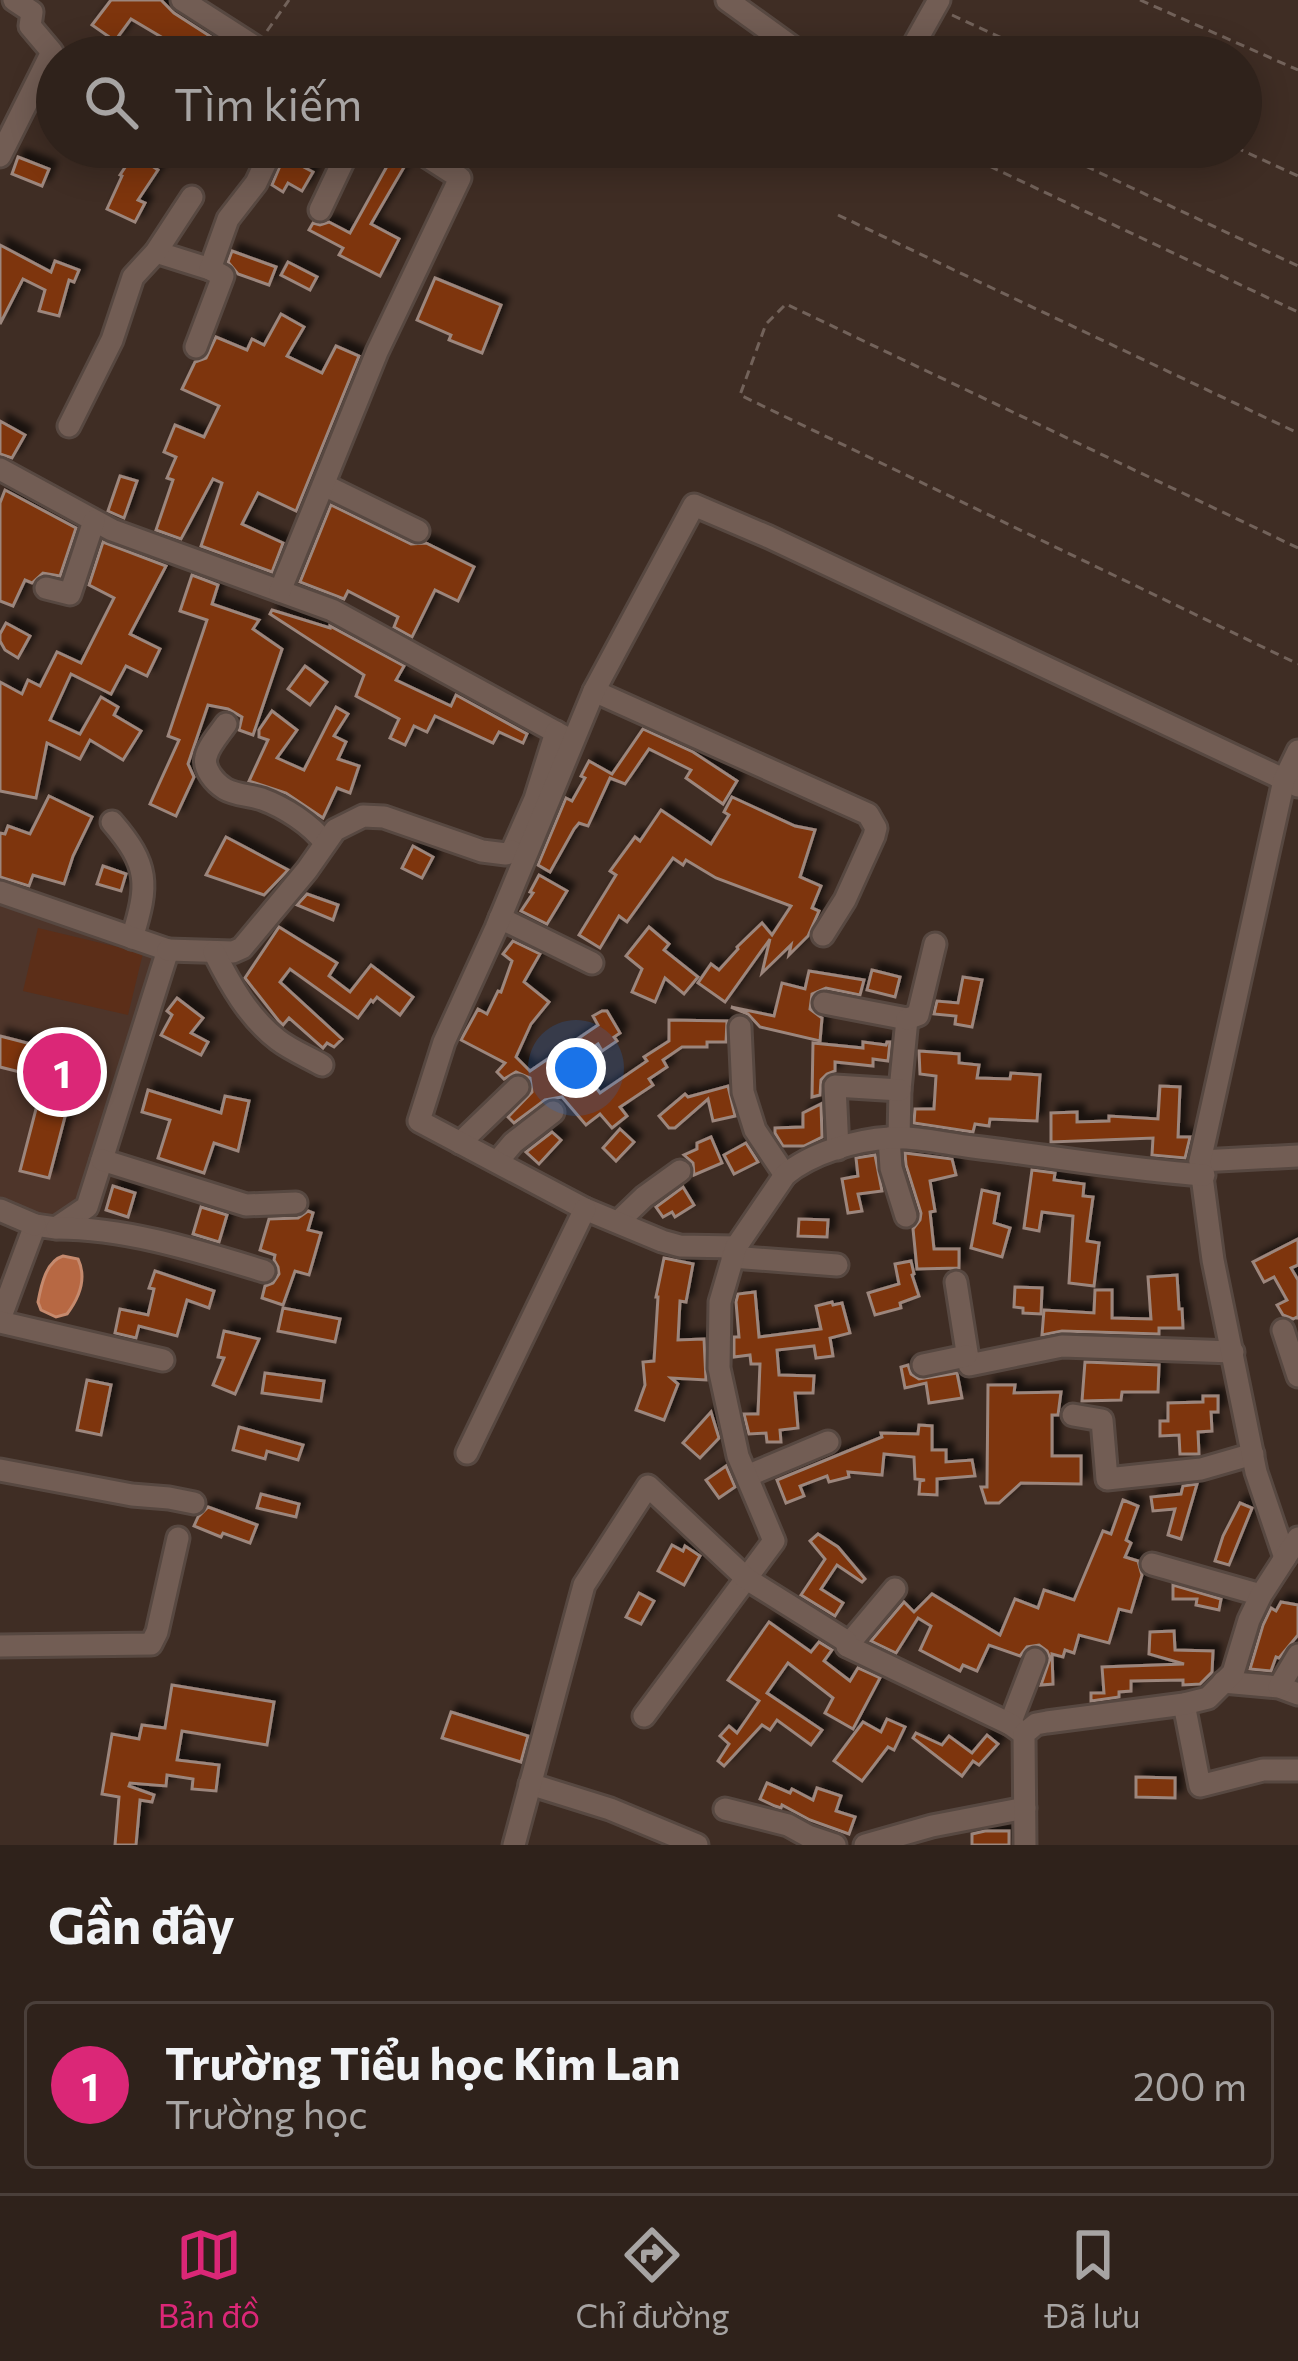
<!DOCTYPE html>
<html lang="vi">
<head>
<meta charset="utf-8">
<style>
  :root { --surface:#2f221b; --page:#372a24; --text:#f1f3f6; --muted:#a7a4a3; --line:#4a3f3a; --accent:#db2777 }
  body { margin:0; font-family:Commissioner,sans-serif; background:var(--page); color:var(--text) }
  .you { position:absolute; left:576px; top:1068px; width:42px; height:42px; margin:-30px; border:9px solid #fff; border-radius:50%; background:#1a73e8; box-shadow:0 0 0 18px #1a73e833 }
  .badge { display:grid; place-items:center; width:78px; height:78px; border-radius:50%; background:var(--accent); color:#fff; font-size:39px; font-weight:700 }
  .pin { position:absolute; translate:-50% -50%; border:6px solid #fff; box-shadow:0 3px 12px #0006 }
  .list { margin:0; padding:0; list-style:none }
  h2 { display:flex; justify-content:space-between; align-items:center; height:156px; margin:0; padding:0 48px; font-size:51px }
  h2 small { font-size:39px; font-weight:400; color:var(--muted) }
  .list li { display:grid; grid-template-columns:78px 1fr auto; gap:36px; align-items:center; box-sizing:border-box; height:168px; margin:0 24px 24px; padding:0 24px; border:3px solid var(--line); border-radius:12px }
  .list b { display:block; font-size:45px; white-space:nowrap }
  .list p { margin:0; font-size:39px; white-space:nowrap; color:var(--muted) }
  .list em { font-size:39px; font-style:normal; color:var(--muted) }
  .icon { flex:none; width:66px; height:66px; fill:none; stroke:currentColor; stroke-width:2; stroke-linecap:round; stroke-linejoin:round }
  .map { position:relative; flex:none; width:1298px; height:1845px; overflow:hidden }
  .search { position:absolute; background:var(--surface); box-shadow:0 6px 30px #0003; left:36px; right:36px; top:36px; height:132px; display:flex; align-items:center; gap:30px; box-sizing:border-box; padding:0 42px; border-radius:66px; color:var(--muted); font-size:45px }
  .sheet { height:348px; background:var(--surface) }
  nav { display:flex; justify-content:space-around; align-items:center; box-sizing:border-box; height:168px; border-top:3px solid var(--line); background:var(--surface); font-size:33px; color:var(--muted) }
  nav a { display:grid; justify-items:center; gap:6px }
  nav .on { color:var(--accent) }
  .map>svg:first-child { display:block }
  .built { fill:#4e352a }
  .green { fill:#5c2e18 }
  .water { fill:#b76843; stroke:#c58a6e; stroke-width:3 }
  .building { fill:#7e3509; stroke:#9c867d; stroke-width:3; filter:url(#shadow) }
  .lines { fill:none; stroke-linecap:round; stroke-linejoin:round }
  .minor-casing { stroke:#574841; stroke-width:27 }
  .path { stroke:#72625a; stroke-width:3; stroke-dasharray:9 6; stroke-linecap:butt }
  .minor { stroke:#725d54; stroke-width:21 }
</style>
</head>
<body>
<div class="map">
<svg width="1298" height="1845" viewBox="0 0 1298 1845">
  <defs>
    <filter id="shadow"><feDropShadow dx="7" dy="-7" stdDeviation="3" flood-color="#0009"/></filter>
  </defs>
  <rect width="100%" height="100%" fill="#3f2d24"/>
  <!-- built -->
  <path class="built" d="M0,897l163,58 -78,233 -28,31 -57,-20z"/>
  <!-- green -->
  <path class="green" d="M38,928l105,25 -15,62 -105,-24z"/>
  <!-- water -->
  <path class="water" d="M63,1256l15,3c9,19 1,39 -11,55l-11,3 -15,-7 -3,-8c3,-16 8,-41 25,-46z"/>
  <!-- building -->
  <g class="building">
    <path d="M111,0h50l13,13 45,29 -9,15h-15l-64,-38 -16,22 -23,-16z"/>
    <path d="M288,147h20l-10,17 15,8 -11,19 -14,-8 -5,9 -11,-7z"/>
    <path d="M396,150l11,12 -36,62 28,15 -19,37 -41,-21 4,-7 -34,-18 4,-7 7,2 9,-3 21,11z"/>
    <path d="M134,154l24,16 -20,30 7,3 -10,19 -28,-13 15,-33 -2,-1z"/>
    <path d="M18,157l31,12 -7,17 -30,-12z"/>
    <path d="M0,245l51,27 4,-11 24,9 -5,12 -5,-2 -10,36 -20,-5 6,-21 -22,-11 -23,45z"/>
    <path d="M232,251l44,16 -7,18 -31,-11 -10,-12z"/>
    <path d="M288,262l29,15 -7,13 -29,-15z"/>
    <path d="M435,278l66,27 -19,48 -33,-13 2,-5 -34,-15z"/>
    <path d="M281,314l23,13 -17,29 35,17 14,-27 23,10 -63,155 -38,-18 -16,31 41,19 -11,29 -71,-26 21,-63 -9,-4 -32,60 -25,-9 17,-50 -6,-2 9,-21 -12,-5 11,-27 29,12 15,-31 -37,-17 13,-27 11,-4 10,-21 31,13 5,-11 12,6z"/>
    <path d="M0,421l25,14 -13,23 -12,-4z"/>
    <path d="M120,476l17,5 -13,37 -16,-7z"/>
    <path d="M5,490l71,38 -16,48 -17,-3 -11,10 -7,-3 -12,26 -13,-5v-98z"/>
    <path d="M331,505l80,39 15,-1 48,24 -16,34 -23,-11 -23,47 -18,-10 4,-10 -50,-26 -4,8 -44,-17z"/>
    <path d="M103,542l63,24 -36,68 30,15 -13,27 -21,-10 -15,28 -40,-20 -21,46 30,14 21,-37 17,10 -4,8 27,16 -18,29 -33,-20 -10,19 -33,-16 -11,55 -36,-7v-109l22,12 6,-14 12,6 17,-34 24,11 33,-65 -25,-13z"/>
    <path d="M192,575l26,10 -6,19 47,16 -6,9 29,20 -29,86 -14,-5 3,-13 -14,-8 -20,-4 -20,59 6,13 -18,39 -26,-12 29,-64 -11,-4 39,-116 -27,-9z"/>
    <path d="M272,610l58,18v-2l74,40 -8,14 55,26 5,-11 71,39 -4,9 -24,-11 -6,11 -58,-27 -8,16 -13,-6 -9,19 -15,-7 9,-19 -43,-23 8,-21 -94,-61z"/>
    <path d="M6,623l24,13 -12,22 -13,-8 -5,-9v-7z"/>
    <path d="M305,666l22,16 -17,23 -22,-16z"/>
    <path d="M336,707l12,7 -14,22 12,6 -8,17 21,7 -9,27 -13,-5 -14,30 -37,-25 -37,-12 19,-41 -9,-3v-7l13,-19 25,19 -20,28 27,12z"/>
    <path d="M643,729l50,23 44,29 -14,23 -37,-26 5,-8 -42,-21 -24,35 -15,-6 -22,48 -9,-3 -5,6 -24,43 -12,-7 28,-67 6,3 13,-23 -4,-2 8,-15 23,13z"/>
    <path d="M49,796l43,21 -19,39 -9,28 -31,-9 -4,11 -29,-9v-44l5,1 3,-8 22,8z"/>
    <path d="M732,797l63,29 20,4 -15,47 21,9 -9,22 7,3 -11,25 -19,19 2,-10 -29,28 8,-34 -45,63 -27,-19 13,-19 8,6 19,-21 -1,-2 25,-24 10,12 19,-29 -75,-28 -30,-18 -3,5 -10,-7 -46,64 -8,-6 -19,32 -21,-13 37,-60 -6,-4 25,-34 5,4 21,-31 50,34 18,-29 -5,-3z"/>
    <path d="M226,837l62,33 -24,25 -58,-20z"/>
    <path d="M413,846l20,11 -11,21 -20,-10z"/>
    <path d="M103,866l23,8 -5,17 -24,-7z"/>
    <path d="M539,875l28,16 -20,33 -26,-13 12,-18 -3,-1z"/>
    <path d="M307,894l31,11 -5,15 -36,-15z"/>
    <path d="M279,927l58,36 -8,13 21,16 21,-27 42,32 -13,18 -23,-18 -4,5 -2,-2 -13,18 -68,-49 -10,13 62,57 -8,8 -7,-4 -4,5 -34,-30 -6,7 -5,-5 -33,-42z"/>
    <path d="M649,927l20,17 -5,6 34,27 -14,17 -19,-16 -10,24 -23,-10 10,-23 -16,-13z"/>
    <path d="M513,941l27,13 -16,28 25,20 -18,22 -15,33 14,14 68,-46 -5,-9 9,-5h5l13,22 -6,4 3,4 -15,10 -4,-7 -23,16 25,33 47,-32 -3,-4 25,-16v-21l58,1 -1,21h-19v5h-25l-19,13 4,7 -18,12 4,6 -33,22 7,9 -15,12 -12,-14 -14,11 -24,-28 -17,3 -31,23 -6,-6 24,-25 -2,-14 -14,-6 -12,7 -7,-7 8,-9 -44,-23 17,-31 9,5 11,-23 3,1 11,-31 -9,-7z"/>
    <path d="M872,970l28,7 -5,20 -28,-7z"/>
    <path d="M809,971l55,9 -4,15 -34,-7 -14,6 -2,15 12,9 -2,23 -60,-14 -12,-13 -17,-7 43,9 8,-33 23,6z"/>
    <path d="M963,977l19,3 -10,47 -17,-3 1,-8 -22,-2 3,-13 21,2z"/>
    <path d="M177,998l26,20 -12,15 17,9 -7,13 -40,-20 11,-20 -5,-4z"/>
    <path d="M0,1036l66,17 -9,34 15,3 -23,88 -29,-7 24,-93 -44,-11z"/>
    <path d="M863,1042l23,3 1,-3h3l-2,19 -15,-2v7l-38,-4v9l-8,3 -6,6 -1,15 -8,2 1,-54 50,5z"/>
    <path d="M919,1051l40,3v9l20,2 -2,13 33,1 1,-6 29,2 -3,46 -47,-2 -1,7 -14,-2 -2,8 -59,-9 1,-14h19l2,-33 -16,-2z"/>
    <path d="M728,1086l7,30 -22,5 -5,-22 -33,29h-6l-10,-12 26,-22 3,3z"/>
    <path d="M1160,1086l20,1 -2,50h12l-5,21 -33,-3 1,-17 -102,4v-29l26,-1v10l32,-1v-5l49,3z"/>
    <path d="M148,1090l73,23 4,-17 24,5 -11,50 -24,-8 -10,30 -46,-15 12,-38 -28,-8z"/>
    <path d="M821,1104l1,33 -18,9h-21l-8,-13v-5l28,-1v-14z"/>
    <path d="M620,1129l14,13 -18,19 -13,-13z"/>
    <path d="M552,1132l9,8 -22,24 -13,-12z"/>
    <path d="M711,1137l11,26 -28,12 -1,-12 -9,-8 13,-6v-6z"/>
    <path d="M746,1143l12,19 -24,12 -10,-19z"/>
    <path d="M905,1153l47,6 4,16 -26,6 5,30 -5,1 4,37h25v19l-42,1 -4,-40 7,-9 1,-7 -15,-48z"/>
    <path d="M875,1155l7,36 -24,3 4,17 -14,2 -6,-34 16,-3 -2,-18z"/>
    <path d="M1032,1170l23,3 -1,7 30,4 -1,12 10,1 -6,44 12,2 -5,43 -25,-3 4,-67 -31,-4 -3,19 -15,-3z"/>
    <path d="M113,1186l22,7 -7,24 -22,-7z"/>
    <path d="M683,1187l11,18 -19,12 -3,-5 -9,5 -7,-10z"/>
    <path d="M982,1190l17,4 -5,29 16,5 -8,29 -31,-9z"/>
    <path d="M201,1207l26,8 -8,27 -26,-8z"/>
    <path d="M308,1211l5,2 -5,17 13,3 -12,42 -14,-4 -12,34 -21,-7 3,-12 8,-3 6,-9 -1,-7 -4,-7 1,-5 -15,-5 9,-31 29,-1z"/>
    <path d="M799,1219l29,1 -1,17 -29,-1z"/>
    <path d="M1298,1239v26l-7,3 7,12v39l-1,-2 -4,2 -10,-4 -6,-10 10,-5 -13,-23 -10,5 -11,-20z"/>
    <path d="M664,1258l29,6 -7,38 -6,-1 -2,39 26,-1 2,41 -35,-2 7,6 -14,36 -28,-10 9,-25 -2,-23 11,-1 4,-64h-2z"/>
    <path d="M911,1261l3,13 -2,1 7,21 -19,7 1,5 -26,7 -7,-22 31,-9 -4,-20z"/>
    <path d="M155,1271l59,20 -5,17 -22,-8 -10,36 -38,-10 -3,12 -21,-5 5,-24 28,6 6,-26 -5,-1z"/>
    <path d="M1177,1275l2,34h3l1,19h-24v6l-97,-3 -20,4 2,-25 50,3 1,-23h17v28l39,1 -3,-42z"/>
    <path d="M1015,1287l27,1 -1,26 -18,-1v-5l-9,-1z"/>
    <path d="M755,1292l4,45 62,-8 -5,-23 16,-4 1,3 9,-2 8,30 -20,5 3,18 -17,2 -2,-12 -37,4 2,25 35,1 -1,17h-18l3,35 -18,2 1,12h-14l-1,-9 -17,1 -5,-20h14l2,-50h-9l-1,-9 -16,2v-20h5l-3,-35 2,-8z"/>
    <path d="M283,1308l57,11 -5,23 -57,-11z"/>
    <path d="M224,1331l35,8 -24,55 -22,-9 11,-27 -6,-1z"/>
    <path d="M1085,1362l74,3 -1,27h-36l-1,8 -39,1z"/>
    <path d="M908,1365l3,9 8,5 38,-6 5,25 -33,5 -3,-20 -21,5 -4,-21z"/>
    <path d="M265,1373l59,8 -3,20 -59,-8z"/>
    <path d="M87,1380l24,5 -10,50 -24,-5z"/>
    <path d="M988,1385h27l-1,8 47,-1 -3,23h-6v41h29v28l-60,-1 -22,20h-13l-5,-16h6z"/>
    <path d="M1203,1396h15v16h-7l1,19 -14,1 1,22h-19l-1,-19 -19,1v-15h8v-18l35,-1z"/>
    <path d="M711,1412l8,26 -19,20 -17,-15z"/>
    <path d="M919,1425l13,1v24h14v12l26,-2 3,16 -38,3v16l-18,-1 1,-13 5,-1 -10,-1 -1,-22 -30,-3 -2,21 -34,-3 1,5 -20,5 -2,-6 -27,10 4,10 -18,7 -9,-23 105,-43 -1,-4 37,1z"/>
    <path d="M239,1427l64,18 -5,15 -31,-9 -2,8 -32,-9z"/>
    <path d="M726,1466l9,21 -16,11 -13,-18z"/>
    <path d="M1197,1484l-16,55 -13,-4 7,-26 -22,2 -2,-14 30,-3 2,-8z"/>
    <path d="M261,1494l38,10 -3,13 -39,-9z"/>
    <path d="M1123,1500l15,6 -12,34 5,3 -6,14 13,4 4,14 -11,37 -12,-3 -10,34 -30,-8 -5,18 -9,-3 -2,7 -11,-3 1,30 -12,1 9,-27 -3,-7 -8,-6 -12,2 -7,9 -31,-11 -12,26 -14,-6 -3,6 -40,-21 11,-24 -13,-8 -22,35 -25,-12 33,-39 10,10 18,-18 68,41 15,-36 23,9 6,-18 30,10 29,-69 8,3z"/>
    <path d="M1240,1503l12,5 -23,57 -14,-4 8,-25z"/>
    <path d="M208,1507l49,18 -7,18 -27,-10 -2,4 -27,-11 4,-9z"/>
    <path d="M818,1534l20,13 27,32 -3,3 -25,-17 -16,24 22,14 -8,13 -34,-21 24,-36 -15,-18z"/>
    <path d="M672,1545l11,6 2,-5 15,10 -16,29 -26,-14z"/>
    <path d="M1173,1585l48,14 -2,11 -23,-5 1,-6h-24z"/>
    <path d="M639,1593l15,8 -13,23 -15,-7z"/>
    <path d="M1281,1602l17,3v30l-19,23 -3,-1 -5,14 -21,-2 13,-44 8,-17 5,3z"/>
    <path d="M769,1622l42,30 8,-10 13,8 -8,11 26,20 8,-13 22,10 -27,51 -28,-16 8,-15 -45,-35 -21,30 55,37 -11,15 -34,-25 -7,10 -8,-5 -38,41 -6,-5 11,-17 -9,-8 9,-10 8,7 22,-32 -31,-21z"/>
    <path d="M1174,1631l1,19 38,1 -1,21 -12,12 -17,1v-5l-52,1v10l-12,1v5l-28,4v-8h13l-2,-26 82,-3 -35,-10 1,-22z"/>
    <path d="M172,1685l102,17 -7,43 -85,-14 -5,29 42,5 -3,26 -24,-2 1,-10 -26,-4 -1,11 -36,-3 -1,3 25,9 -2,7 -12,-2 -4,45h-21l4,-48 -17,-3 10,-60 27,5 3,-14 23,3z"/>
    <path d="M451,1712l77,24 -7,26 -79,-24z"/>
    <path d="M887,1719l18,8 -11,23 -6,-3 -26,34 -28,-20 29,-39 18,10z"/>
    <path d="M916,1733l26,12 7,-9 23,17 15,-18 11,9 -19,21 -6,-4 -11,15 -49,-38z"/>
    <path d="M1136,1777l39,1v20l-39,-1z"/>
    <path d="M767,1783l23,10 2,-4 21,11 4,-12 24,8 -5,15 19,6 -6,17 -39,-14 -28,-15 -1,3 -6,-2 -15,-7z"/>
    <path d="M985,1831h24v14h-37v-11z"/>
  </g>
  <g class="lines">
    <defs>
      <g id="minor">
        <path d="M182,0l89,57"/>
        <path d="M727,0l79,57"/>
        <path d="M907,57l32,-57"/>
        <path d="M0,156l52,-104 -22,-26 2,-14 -18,-12"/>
        <path d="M320,210l30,-63"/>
        <path d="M156,252l54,17"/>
        <path d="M196,347l27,-71 -13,-7 18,-50 28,-36 17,-36"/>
        <path d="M69,426l43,-86 21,-63 23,-25 36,-55"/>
        <path d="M0,469l112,61 220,80 240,131"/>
        <path d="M324,485l94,46"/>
        <path d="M46,588l24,6 24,-73"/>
        <path d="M280,591l97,-239 83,-174 -48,-31"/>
        <path d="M594,691l274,123 8,14 -2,8 -29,64 -22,35"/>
        <path d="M226,724c-6,9 -18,22 -20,33 -3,12 9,26 19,32 10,6 25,6 37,10 22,8 49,25 63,44"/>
        <path d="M112,822c37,43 37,62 20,116"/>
        <path d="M512,851l23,-52 21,-67"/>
        <path d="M0,892l168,58 -81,257 -31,21 -21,-3 -35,94"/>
        <path d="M500,918l92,45"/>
        <path d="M168,950l65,2 9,-4 65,-78 28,-40 28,-14 21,1 98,34 24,3 6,-3"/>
        <path d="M214,952c16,32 35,66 64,88 13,10 30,17 44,25"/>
        <path d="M824,1003l83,16 -7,71 -1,48"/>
        <path d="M907,1019l11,-4 17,-71"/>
        <path d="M740,1027l3,65 12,38 30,45"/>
        <path d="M889,1138l2,30 15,48"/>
        <path d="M460,1143l58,-56"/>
        <path d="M838,1149l-3,-63 65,4"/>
        <path d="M102,1160l144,45 50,-2"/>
        <path d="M1200,1161l98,-5"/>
        <path d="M497,1162l16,-19 40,-31"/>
        <path d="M0,1210l35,15"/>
        <path d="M618,1222l26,-25 36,-26"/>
        <path d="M57,1228c70,0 141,23 207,43"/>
        <path d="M736,1247l-56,-1 -18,-5 -77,-32 -166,-88 25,-79 52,-114 98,-237 100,-186 75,32 529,249"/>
        <path d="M732,1257l105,8"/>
        <path d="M956,1282l13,83 93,-19 171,6"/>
        <path d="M0,1322l163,38"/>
        <path d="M1283,1330l15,46"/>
        <path d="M923,1365l43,-9"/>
        <path d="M1073,1415l29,5 5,59 94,-10 52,-15"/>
        <path d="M467,1453l118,-244"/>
        <path d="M0,1470l132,25 37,3 25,5"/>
        <path d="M747,1476l81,-34"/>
        <path d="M1285,1558l-29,-86 -43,-212 -13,-99 84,-381 14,-29"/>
        <path d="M1152,1564l109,31"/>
        <path d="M0,1646l151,-2 6,-12 21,-94"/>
        <path d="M847,1646l48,-57"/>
        <path d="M1223,1682l56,5 19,7"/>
        <path d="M1279,1687l19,-32"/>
        <path d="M1184,1704l16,82 63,-16h35"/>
        <path d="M644,1716l130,-175 -36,-85 -19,-88 1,-66 16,-55 49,-72c26,-22 71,-35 105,-37 26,-2 56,6 83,9 77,9 154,23 231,28"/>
        <path d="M1010,1724l25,-65"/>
        <path d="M530,1784l80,25 87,36"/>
        <path d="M725,1809l63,16 20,11 27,9"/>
        <path d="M514,1845l70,-260 64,-99 99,93 99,62 1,5 163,78 14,10"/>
        <path d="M865,1845l67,-19 93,-18"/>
        <path d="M1025,1845l-1,-111 12,-10 11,-2 137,-18 24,-6 25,-25 16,-53 12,-25 37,-57"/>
      </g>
    </defs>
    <!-- minor casing -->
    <use href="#minor" class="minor-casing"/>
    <!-- path -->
    <g class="path">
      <path d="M1140,0l158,70"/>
      <path d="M952,15l91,42"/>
      <path d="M267,31l22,-31"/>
      <path d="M949,147l349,165"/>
      <path d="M1045,147l253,119"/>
      <path d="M1235,147l63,29"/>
      <path d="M838,215l460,218"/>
      <path d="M1298,548l-512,-244 -20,20 -26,71 558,269"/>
    </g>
    <!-- minor -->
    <use href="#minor" class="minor"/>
  </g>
</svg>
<div class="you"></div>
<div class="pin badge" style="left:62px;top:1072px">1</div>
<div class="search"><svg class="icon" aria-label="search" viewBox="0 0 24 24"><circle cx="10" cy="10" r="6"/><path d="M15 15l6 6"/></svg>Tìm kiếm</div>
</div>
<section class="sheet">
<h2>Gần đây<small></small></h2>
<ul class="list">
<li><span class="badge">1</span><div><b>Trường Tiểu học Kim Lan</b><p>Trường học</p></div><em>200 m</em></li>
</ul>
</section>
<nav>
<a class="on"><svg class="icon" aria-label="map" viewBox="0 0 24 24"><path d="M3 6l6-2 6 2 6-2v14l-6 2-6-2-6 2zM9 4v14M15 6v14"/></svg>Bản đồ</a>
<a><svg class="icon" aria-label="directions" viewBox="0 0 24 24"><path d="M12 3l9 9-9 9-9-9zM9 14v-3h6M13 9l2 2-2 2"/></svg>Chỉ đường</a>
<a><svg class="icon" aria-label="saved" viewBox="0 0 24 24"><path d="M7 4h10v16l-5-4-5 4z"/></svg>Đã lưu</a>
</nav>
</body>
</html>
